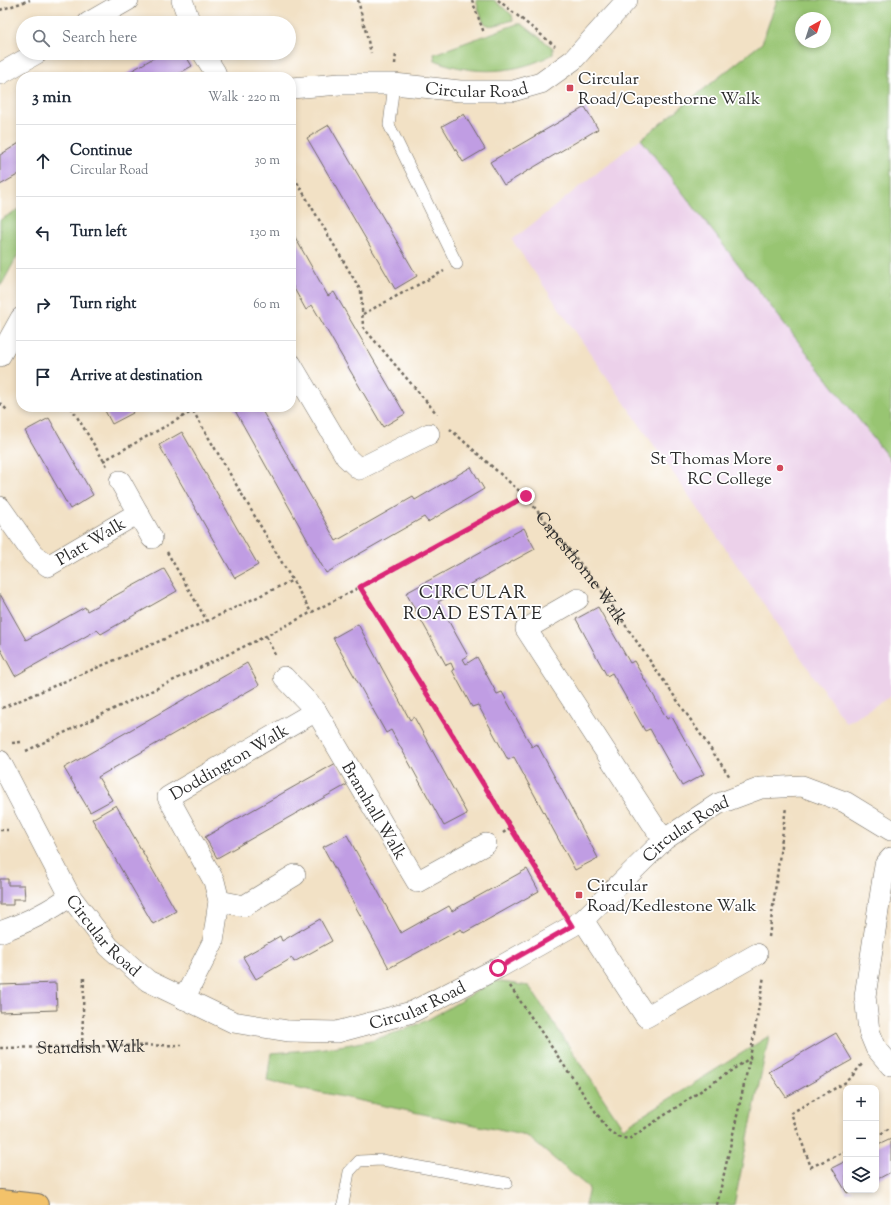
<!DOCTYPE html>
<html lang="en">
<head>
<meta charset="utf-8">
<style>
  :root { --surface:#fff; --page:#f2f2f3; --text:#1f2937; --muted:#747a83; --line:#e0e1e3 }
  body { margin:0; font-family:"Sorts Mill Goudy",serif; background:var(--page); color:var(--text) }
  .controls { position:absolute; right:12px; bottom:12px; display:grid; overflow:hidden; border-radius:8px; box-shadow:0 2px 6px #0003 }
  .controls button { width:36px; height:36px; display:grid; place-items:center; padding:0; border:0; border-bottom:1px solid var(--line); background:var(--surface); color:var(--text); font:20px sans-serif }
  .compass { position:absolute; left:795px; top:12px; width:36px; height:36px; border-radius:50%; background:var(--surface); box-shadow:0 2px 6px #0003; rotate:39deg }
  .stop { position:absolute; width:12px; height:12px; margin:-9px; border:3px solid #db2777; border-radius:50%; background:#fff }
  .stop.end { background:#db2777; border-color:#fff; box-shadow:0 1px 4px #0008 }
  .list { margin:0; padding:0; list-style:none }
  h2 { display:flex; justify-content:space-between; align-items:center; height:52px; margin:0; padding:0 16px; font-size:17px }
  h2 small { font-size:13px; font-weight:400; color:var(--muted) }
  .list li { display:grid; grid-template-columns:26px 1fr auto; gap:12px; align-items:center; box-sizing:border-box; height:72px; padding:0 16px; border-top:1px solid var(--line) }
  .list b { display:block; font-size:15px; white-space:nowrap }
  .list p { margin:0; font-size:13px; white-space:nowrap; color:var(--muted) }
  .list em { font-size:13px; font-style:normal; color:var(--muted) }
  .icon { flex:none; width:22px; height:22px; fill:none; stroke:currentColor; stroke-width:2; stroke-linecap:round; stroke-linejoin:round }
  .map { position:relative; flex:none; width:891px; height:1205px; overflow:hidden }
  .search { position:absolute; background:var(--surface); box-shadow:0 2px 6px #0003; left:16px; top:16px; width:280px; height:44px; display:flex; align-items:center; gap:10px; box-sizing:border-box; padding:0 14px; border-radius:22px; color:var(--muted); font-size:15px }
  .panel { position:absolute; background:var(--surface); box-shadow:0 2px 6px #0003; left:16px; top:72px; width:280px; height:340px; border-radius:16px }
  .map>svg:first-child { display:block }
  .built { fill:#ecd1ea; fill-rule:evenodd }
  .green { fill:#98c572; stroke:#62784e; fill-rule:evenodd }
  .building { fill:#c09de3 }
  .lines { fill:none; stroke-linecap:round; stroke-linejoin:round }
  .service-casing { stroke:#716b61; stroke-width:12 }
  .minor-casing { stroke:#716b61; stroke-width:22 }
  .trunk-casing { stroke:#716b61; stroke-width:24 }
  .path { stroke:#716b61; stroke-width:2.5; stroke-dasharray:3 3; stroke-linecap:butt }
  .service { stroke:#fff; stroke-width:11 }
  .minor { stroke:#fff; stroke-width:21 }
  .trunk { stroke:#f3c26a; stroke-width:22 }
  .route { stroke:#db2777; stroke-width:5 }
  .poi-dot { fill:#d1495b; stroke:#fff; stroke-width:1.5 }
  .labels { text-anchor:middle; stroke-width:3.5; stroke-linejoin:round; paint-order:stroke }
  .poi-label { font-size:17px; fill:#2b2b2b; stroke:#fff; text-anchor:start }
  .street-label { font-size:17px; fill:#2b2b2b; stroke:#fff }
  .neighbourhood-label { font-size:18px; letter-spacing:1px; fill:#2b2b2b; stroke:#fff }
</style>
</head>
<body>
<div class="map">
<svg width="891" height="1205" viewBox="0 0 891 1205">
  <rect width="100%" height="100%" fill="#fff"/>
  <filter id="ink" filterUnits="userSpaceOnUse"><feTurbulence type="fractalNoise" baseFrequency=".025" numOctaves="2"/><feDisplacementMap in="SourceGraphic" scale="8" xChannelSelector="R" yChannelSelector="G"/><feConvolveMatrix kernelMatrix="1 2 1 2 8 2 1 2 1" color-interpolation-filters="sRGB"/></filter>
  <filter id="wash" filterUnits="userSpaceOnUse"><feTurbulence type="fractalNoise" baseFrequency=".012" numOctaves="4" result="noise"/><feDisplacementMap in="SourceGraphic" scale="16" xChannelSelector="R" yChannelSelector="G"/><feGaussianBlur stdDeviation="0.9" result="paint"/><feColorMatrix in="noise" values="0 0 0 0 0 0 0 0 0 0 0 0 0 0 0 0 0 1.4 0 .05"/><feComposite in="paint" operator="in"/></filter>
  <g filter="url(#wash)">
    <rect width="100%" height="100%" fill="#f2e1c5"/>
    <!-- built -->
    <path class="built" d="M777,0h114v696l-45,27 -334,-483 250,-197zM801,18h24v24h-24z"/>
    <!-- green -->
    <g class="green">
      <path d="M476,0h18l18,15 1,5c-30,9 -28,10 -37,-20z"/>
      <path d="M777,0h114v461l-250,-322 121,-96zM801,18h24v24h-24z"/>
      <path d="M517,24h5l31,24v6c-35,20 -81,22 -118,6l-1,-6z"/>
      <path d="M21,208v41l-19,35 -2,1v-65z"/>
      <path d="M495,981l34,5 94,142 146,-92 -35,169h-149l4,-17 -62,-52 -260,-55 4,-28c54,-4 109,-9 158,-34 22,-12 44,-26 66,-38z"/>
    </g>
    <g id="blocks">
      <!-- building -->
      <g class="building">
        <path d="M162,53h22l8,13 -19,11h-52z"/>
        <path d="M585,107l13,22 -94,56 -14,-23z"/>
        <path d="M464,114l21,35 -22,13 -21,-36z"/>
        <path d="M329,125l88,151 -22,13 -88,-151z"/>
        <path d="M21,142v31l-21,12v-30z"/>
        <path d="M291,230l37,66 6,-4 71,122 -22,13 -71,-122 -6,5 -15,-27z"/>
        <path d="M103,407h33l-5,3 2,3 -21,11z"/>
        <path d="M233,407h27l76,134 77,-44 2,3 56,-33 13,22 -56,33 -4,-5 -98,56z"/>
        <path d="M49,418l44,77 -23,14 -45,-78z"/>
        <path d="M182,432l76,133 -23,13 -76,-133z"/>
        <path d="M524,528l11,21 -97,53 30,54 -5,3 3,5 11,-7 20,37 5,-2 30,55 5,-3 61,114 -23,12 -61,-113 -6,3 -30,-55 -6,2 -20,-37h2l-3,-7 -5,2 -40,-72z"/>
        <path d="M164,569l13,22 -76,43 -4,-4 -82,46 -15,-28v-54l26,46 59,-33 2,4z"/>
        <path d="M598,607l32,56 4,-2 33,58 5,-2 32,57 -22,12 -32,-57 -5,2 -33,-58 -5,3 -31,-57z"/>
        <path d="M358,624l52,96 4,-3 53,97 -23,12 -53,-96 -5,3 -53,-95z"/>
        <path d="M247,663l12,22 -161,92 14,23 -22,12 -26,-44z"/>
        <path d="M336,763l12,21 -131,74 -12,-21z"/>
        <path d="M116,805l60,106 -23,13 -61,-105z"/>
        <path d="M347,835l54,98 48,-27 3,5 75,-42 12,22 -75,42 -3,-4 -72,39 -66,-121z"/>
        <path d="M0,879h8v6h16l1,14h-12v6h-13z"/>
        <path d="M320,919l12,22 -38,21 -2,-4 -36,21 -13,-22 37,-21 2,5z"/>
        <path d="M56,983l1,27 -57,2v-27z"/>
        <path d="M836,1033l16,27 -66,37 -17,-25z"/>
        <path d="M891,1139v33l-15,8v-34z"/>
        <path d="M846,1161v29h8l-7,3 -15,-25z"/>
      </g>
    </g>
  </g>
  <g filter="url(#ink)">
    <use href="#blocks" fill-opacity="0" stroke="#716b61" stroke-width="1"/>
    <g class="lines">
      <defs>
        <g id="service">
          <path d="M394,84l-5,41 68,139"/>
          <path d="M343,1205l6,-33 10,-11 23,-1 125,23"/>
        </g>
        <g id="minor">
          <path d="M182,0l8,23"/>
          <path d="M88,23l40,-23"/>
          <path d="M203,53l12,19 1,5"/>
          <path d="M0,74l37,-21"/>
          <path id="s3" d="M291,88l49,-4h54l66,7h53l28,-8 32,-23 54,-60"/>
          <path d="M0,356l21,-38"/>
          <path d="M291,364l55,93 13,12 70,-35"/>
          <path d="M120,481l32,57"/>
          <path id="s4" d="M0,507l33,47 15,12 90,-53"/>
          <path d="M578,599l-52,30 130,200 9,10"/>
          <path id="s5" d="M284,677l32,34 101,171 69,-38"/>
          <path id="s6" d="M0,761l70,135 39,51 39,34 85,41 55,9 49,1 75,-20 86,-44 85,-48 82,-81 53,-35 43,-16 41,-2 43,16 46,28"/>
          <path d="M891,858l-6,7 -20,131 4,35 7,17 15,18"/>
          <path d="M219,901l25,5 51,-31"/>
          <path d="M583,920l63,97 111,-63"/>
          <path d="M0,932c25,-9 49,-20 70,-36"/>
          <path id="s7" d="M184,999l29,-57 6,-41 -5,-20 -46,-84 148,-86"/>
        </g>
        <path id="trunk" d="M0,1201l37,4"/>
      </defs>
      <!-- service casing -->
      <use href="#service" class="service-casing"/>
      <!-- minor casing -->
      <use href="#minor" class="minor-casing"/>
      <!-- trunk casing -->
      <use href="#trunk" class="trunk-casing"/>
      <!-- path -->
      <g class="path">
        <path d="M358,0l13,53"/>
        <path d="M472,0l12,33"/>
        <path d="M498,0l57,46"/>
        <path d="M0,10l30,-10"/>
        <path d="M395,64l1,-11"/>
        <path d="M291,172l70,119 2,36 74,87"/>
        <path d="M363,314l81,-43"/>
        <path d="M0,403l7,7"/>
        <path d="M71,407l36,59"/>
        <path d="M193,411l118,201"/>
        <path id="s1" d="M450,429l76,68 71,87 133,193"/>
        <path d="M103,461l97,-54"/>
        <path d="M167,552l40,69"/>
        <path d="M360,587l203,322"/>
        <path d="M266,636l10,21"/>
        <path d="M2,708l205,-87 86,-41"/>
        <path d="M12,743l9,-1"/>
        <path d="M26,751l240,-115 94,-49 166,-90"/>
        <path d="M0,830h8"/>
        <path d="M503,833l8,-6"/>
        <path d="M769,937l17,-130"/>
        <path d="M510,986l98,144 10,7 11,2 121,-81"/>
        <path d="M82,1047l2,-70"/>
        <path id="s2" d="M0,1048l182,-3"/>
        <path d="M876,1137l15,-10"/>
        <path d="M846,1151l-35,16 -20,-54 57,-32 14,-17"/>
        <path d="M717,1205l33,-147 14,-82"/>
      </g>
      <!-- service -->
      <use href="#service" class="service"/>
      <!-- minor -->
      <use href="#minor" class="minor"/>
      <!-- trunk -->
      <use href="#trunk" class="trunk"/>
    </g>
  </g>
  <g class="lines" filter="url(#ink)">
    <!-- route -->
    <path class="route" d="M498,968l74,-42 -212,-339 166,-91"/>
  </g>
  <!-- markers -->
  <g class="poi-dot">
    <rect x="566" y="84" width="8" height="8" rx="2"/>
    <circle cx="780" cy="468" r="4"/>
    <rect x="575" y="891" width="8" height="8" rx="2"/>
  </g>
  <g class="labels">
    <!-- poi labels -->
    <g class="poi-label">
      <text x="578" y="84">Circular<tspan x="578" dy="20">Road/Capesthorne Walk</tspan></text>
      <text x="772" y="464" text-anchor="end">St Thomas More<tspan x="772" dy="20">RC College</tspan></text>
      <text x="587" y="891">Circular<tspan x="587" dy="20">Road/Kedlestone Walk</tspan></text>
    </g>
    <!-- street labels -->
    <g class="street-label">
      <text dy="6" stroke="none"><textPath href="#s3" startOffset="186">Circular Road</textPath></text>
      <text dy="6" stroke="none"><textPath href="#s4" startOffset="126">Platt Walk</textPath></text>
      <text dy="6" stroke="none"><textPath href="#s1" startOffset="192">Capesthorne Walk</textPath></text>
      <text dy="6" stroke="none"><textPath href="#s7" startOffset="292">Doddington Walk</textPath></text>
      <text dy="6" stroke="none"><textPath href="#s5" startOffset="162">Bramhall Walk</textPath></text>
      <text dy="6" stroke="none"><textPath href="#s6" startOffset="877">Circular Road</textPath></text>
      <text dy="6" stroke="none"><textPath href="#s6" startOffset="204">Circular Road</textPath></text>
      <text dy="6" stroke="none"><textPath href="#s6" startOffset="552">Circular Road</textPath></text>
      <text dy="6" stroke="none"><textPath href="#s2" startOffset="91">Standish Walk</textPath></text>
    </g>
    <!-- neighbourhood labels -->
    <g class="neighbourhood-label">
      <text x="473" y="598">CIRCULAR<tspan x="473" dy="21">ROAD ESTATE</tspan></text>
    </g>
  </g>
</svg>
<div class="controls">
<button>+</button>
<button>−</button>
<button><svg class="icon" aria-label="layers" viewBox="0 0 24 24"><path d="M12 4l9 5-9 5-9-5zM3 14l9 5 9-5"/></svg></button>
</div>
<svg class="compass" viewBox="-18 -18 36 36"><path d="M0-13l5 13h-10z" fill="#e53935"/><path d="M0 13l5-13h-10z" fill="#747a83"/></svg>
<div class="stop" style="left:498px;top:968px"></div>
<div class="stop end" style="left:526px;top:496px"></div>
<div class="search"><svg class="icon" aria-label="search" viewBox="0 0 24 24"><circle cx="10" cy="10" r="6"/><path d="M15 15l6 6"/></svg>Search here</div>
<section class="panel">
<h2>3 min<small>Walk · 220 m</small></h2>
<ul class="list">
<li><svg class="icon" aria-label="ahead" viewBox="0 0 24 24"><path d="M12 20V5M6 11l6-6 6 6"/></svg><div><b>Continue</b><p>Circular Road</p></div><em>30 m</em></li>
<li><svg class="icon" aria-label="left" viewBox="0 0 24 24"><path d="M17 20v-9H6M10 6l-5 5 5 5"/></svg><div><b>Turn left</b></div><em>130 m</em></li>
<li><svg class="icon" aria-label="right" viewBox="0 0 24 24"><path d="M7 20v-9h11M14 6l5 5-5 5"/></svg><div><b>Turn right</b></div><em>60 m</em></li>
<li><svg class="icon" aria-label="arrive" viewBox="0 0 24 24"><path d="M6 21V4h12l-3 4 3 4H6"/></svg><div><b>Arrive at destination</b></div></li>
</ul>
</section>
</div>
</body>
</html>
